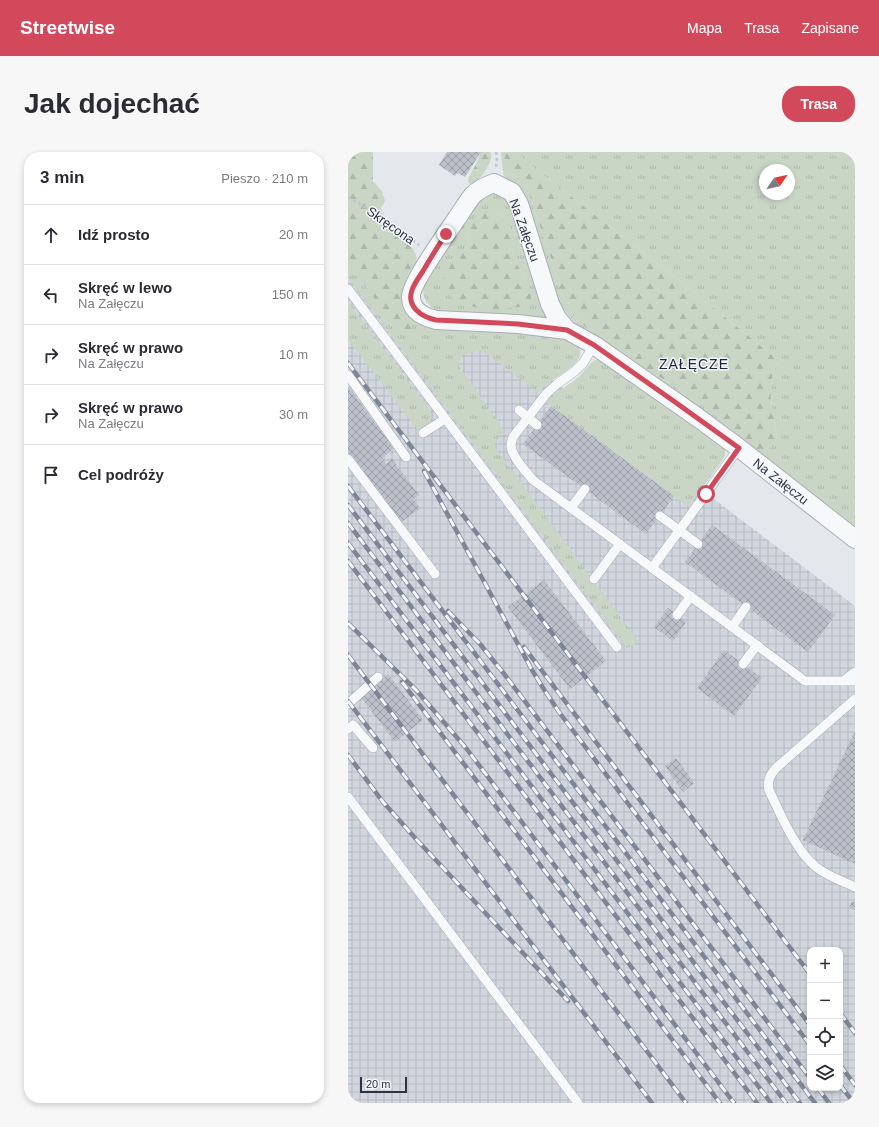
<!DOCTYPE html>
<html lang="pl">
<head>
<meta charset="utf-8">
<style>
  :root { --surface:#fff; --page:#f7f7f7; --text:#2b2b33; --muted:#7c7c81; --line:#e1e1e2; --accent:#d1495b }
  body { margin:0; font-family:Helvetica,sans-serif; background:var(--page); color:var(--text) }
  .controls { position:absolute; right:12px; bottom:12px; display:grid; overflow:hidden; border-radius:8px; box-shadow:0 2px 6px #0003 }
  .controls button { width:36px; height:36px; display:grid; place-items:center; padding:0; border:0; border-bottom:1px solid var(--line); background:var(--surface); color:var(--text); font:20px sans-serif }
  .compass { position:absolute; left:411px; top:12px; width:36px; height:36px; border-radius:50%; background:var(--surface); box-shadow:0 2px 6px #0003; rotate:56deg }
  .scale { position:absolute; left:12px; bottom:10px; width:47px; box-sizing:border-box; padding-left:4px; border:2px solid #2b3445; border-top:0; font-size:11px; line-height:14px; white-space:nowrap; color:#2b3445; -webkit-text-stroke:3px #f4f6f9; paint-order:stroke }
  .stop { position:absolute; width:12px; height:12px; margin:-9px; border:3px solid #d1495b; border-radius:50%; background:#fff }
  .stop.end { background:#d1495b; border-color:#fff; box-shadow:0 1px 4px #0008 }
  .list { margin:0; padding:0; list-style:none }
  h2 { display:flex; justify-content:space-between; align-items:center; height:52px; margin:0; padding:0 16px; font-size:17px }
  h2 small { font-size:13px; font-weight:400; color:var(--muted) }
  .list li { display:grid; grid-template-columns:26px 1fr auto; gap:12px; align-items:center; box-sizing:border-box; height:60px; padding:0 16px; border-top:1px solid var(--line) }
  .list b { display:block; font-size:15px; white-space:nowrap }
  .list p { margin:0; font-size:13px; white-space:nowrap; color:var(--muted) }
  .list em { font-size:13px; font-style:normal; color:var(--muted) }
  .icon { flex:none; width:22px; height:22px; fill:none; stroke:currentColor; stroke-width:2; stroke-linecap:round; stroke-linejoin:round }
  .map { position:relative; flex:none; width:507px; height:951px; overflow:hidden; border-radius:16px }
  header { display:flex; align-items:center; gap:24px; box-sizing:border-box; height:56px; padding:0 20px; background:var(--accent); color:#fff }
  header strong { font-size:19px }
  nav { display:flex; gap:22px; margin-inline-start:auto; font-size:14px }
  .intro { display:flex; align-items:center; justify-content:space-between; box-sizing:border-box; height:96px; padding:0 24px }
  h1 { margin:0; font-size:28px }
  .button { padding:10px 18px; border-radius:16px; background:var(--accent); color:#fff; font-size:14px; font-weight:700 }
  main { display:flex; gap:24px; padding:0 24px }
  aside { flex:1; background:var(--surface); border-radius:16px; box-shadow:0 2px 6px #0003 }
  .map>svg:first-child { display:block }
  .industrial { fill:url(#industrial-grid); fill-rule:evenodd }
  .grass { fill:url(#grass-tufts); fill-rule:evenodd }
  .forest { fill:url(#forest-firs) }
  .building { fill:url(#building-cross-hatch) }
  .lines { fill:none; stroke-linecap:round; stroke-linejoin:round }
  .lane-casing { stroke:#a9aeb7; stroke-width:10 }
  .street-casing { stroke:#a9aeb7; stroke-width:20 }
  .path { stroke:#c2c5cb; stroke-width:2.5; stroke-dasharray:3 3; stroke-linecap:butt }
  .lane { stroke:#f7f8fa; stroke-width:9 }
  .street { stroke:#f7f8fa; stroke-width:18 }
  .rail-casing { stroke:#7d8696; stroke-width:4.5 }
  .rail { stroke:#f4f6f9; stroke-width:3; stroke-dasharray:9; stroke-linecap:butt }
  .route { stroke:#d1495b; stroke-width:5 }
  .labels { text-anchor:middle; stroke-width:3; stroke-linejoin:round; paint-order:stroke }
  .street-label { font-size:13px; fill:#2b3445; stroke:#f4f6f9 }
  .neighbourhood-label { font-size:14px; letter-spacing:1px; fill:#1d2536; stroke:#f4f6f9 }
</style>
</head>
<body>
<header>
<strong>Streetwise</strong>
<nav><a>Mapa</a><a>Trasa</a><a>Zapisane</a></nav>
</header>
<div class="intro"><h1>Jak dojechać</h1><a class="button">Trasa</a></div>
<main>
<aside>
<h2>3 min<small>Pieszo · 210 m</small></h2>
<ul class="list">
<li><svg class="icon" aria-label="ahead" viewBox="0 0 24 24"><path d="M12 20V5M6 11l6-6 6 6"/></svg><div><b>Idź prosto</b></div><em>20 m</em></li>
<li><svg class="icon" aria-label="left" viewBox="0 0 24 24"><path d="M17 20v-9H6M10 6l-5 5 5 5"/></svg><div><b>Skręć w lewo</b><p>Na Załęczu</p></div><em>150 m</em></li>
<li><svg class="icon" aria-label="right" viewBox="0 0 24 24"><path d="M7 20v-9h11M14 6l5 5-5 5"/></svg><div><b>Skręć w prawo</b><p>Na Załęczu</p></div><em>10 m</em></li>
<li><svg class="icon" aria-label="right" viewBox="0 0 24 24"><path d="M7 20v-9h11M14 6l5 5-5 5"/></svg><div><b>Skręć w prawo</b><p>Na Załęczu</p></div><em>30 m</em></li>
<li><svg class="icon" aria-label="arrive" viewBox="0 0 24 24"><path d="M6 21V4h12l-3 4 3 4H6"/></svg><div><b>Cel podróży</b></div></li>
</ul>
</aside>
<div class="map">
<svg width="507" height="951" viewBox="0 0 507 951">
  <defs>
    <pattern id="industrial-grid" width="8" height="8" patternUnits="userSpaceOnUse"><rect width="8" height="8" fill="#d2d6de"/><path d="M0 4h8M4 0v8" fill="none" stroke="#b4b8c0"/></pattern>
    <pattern id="grass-tufts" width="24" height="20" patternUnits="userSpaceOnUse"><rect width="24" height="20" fill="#c9d6c5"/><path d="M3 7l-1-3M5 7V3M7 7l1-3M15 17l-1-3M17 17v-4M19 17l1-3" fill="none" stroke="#adb8ab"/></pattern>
    <pattern id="forest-firs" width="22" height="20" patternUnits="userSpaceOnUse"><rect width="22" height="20" fill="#c9d6c5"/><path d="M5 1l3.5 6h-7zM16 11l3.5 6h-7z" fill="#adb8ab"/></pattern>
    <pattern id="building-cross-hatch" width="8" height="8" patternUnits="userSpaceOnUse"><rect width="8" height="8" fill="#bbc0ca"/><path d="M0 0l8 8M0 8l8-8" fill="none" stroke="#989da6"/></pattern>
  </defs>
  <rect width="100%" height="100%" fill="#e4e7ec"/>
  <!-- industrial -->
  <path class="industrial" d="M0,110l94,125 18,-46 92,39 167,123 136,103v497h-507zM462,798h30v138h-30z"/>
  <!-- grass -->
  <g class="grass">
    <path d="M153,0h5l-2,4 4,17 11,5 8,9 14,42 8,22 10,34 9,24 18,19 23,18 36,23 30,17 11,10 29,16 15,17 47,10c-1,-18 -8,-36 -6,-54 0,-7 3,-14 6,-21l-4,-8 -80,-65 -155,-120 -15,-12 -5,-7h337v379l-278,-206 -17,-20 -42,-118 -12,-8 -3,-6zM417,18h24v24h-24z"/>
    <path d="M143,42c10,0 15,5 20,12l42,114 -115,-8c-13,-8 -17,-17 -14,-32l55,-79 6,-5zM136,60l14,1 8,7 6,20v12l4,11 11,17 -6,27h-8l-64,-45 16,-12 3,-4 1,-13z"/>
    <path d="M69,105l-7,58 7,8 6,2c26,2 51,3 77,5 18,1 37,2 55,6 8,2 27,6 25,18 -1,11 -24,23 -33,30 -4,3 -7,7 -11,11l-4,-3 2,-3 -53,-39 -20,5 -2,11 45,64 -10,16 145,196 -12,6 -279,-370v-16l52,69 5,2v-48l3,-10 7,-11z"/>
    <path d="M0,150l82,108c4,11 -3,16 -11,22l-71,-93z"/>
    <path d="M252,207l7,3 118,87v6l-3,6 -33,45 -3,-1 -140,-102c10,-12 24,-18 35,-28 6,-7 9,-15 19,-16z"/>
  </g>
  <!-- forest -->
  <g class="forest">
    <path d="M0,0h25v29l9,10 3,10 -4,7c6,22 28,28 35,47 2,8 -5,13 -8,20 -1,3 -3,8 -3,11 0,7 -1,16 1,22 0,5 5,12 7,17l-3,6 -5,2 -5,-1 -52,-70z"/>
    <path d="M132,0h11c2,12 -9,23 -16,32l-2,1 -4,-2 -1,-3c3,-9 11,-18 12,-28z"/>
    <path d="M158,0h12l5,7 15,12 155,120 80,65 4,8c-3,7 -6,14 -6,21 -2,18 5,36 6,54l-9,12 -4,1 -7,-2 -27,-21 -15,-17 -11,-5 -18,-11 -11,-10 -30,-17 -36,-23 -23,-18 -18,-19 -9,-24 -10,-34 -8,-22 -14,-42 -8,-9 -11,-5 -2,-3 -2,-14z"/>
    <path d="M136,59l14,2 8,7 6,10v22l4,11 11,17 4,12v9l-3,4 -7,2 -34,3 -26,-6 -15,-11 -3,-14 6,-17 16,-12 3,-4 1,-13 5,-15z"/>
  </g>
  <!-- building -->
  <g class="building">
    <path d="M99,0h34l-16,25 -8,-4 -2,3 -16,-11z"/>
    <path d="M0,235l46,61 -12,10 4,6 6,-5 27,36 -6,4 7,9 -21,16 -51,-66z"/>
    <path d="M203,254l123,90 -28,38 -123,-90z"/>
    <path d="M364,373l123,90 -27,37 -123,-90z"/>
    <path d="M196,428l62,81 -36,28 -62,-82z"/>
    <path d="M320,456l18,14 -13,19 -19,-14z"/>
    <path d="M376,498l38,28 -28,38 -37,-28z"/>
    <path d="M40,522l35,46 -28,22 -35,-46z"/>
    <path d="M507,579v133l-52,-24z"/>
    <path d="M328,606l18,25 -11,9 -18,-26z"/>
    <path d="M504,749l3,1v8l-6,-2z"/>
  </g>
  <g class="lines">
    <defs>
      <g id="lane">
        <path d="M0,137l269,358"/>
        <path d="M246,193l-11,18 -8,8 -18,13 -11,10 -33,43c-1,3 -2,6 -2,9 1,11 15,26 22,34l272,201h50"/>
        <path d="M0,223l58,82"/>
        <path d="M171,258l18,15"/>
        <path d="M75,281l22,-14"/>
        <path d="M0,307l87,115"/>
        <path d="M223,356l14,-19"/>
        <path d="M312,364l38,28"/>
        <path d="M304,416l87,-120"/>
        <path d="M246,427l26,-35"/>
        <path d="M329,463l14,-19"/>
        <path d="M384,475l14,-20"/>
        <path d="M395,512l14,-19"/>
        <path d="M495,529l12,-9"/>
        <path d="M507,547l-79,69c-6,7 -9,13 -7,22 12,25 26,60 47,77 11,9 26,14 39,20"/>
        <path d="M0,552l30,-27"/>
        <path d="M0,577l5,-4 20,23"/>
        <path d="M0,645l230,306"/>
      </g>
      <path id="street" d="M219,178l-49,-6 -82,-4c-12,-3 -25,-9 -25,-23 -1,-13 37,-65 46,-79 5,-7 10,-16 16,-23 6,-6 13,-9 21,-12l18,9 7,12 31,100 7,14 10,12 27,15 103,72 42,31 116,91"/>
    </defs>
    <!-- lane casing -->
    <use href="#lane" class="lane-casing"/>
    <!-- street casing -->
    <use href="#street" class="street-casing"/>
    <!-- path -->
    <g class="path">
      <path d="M148,0l1,6 -1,9"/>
      <path d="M0,45l35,21 36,27"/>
    </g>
    <!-- lane -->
    <use href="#lane" class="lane"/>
    <!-- street -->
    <use href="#street" class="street"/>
    <defs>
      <g id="rail">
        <path d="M0,211l462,611"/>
        <path d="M76,319l108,199 13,21 14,21 251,333"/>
        <path d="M0,334l467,617"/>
        <path d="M0,353l452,598"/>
        <path d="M0,371l438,580"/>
        <path d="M0,391l423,560"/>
        <path d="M0,409l409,542"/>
        <path d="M100,459l32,33 25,31 305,403"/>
        <path d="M0,471l69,68 49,57 268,355"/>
        <path d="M176,495l286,378"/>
        <path d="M0,503l338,448"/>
        <path d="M54,530l318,421"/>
        <path d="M0,549l304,402"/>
        <path d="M0,603l35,47 33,37 152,162"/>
        <path d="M492,861l15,20"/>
        <path d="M492,913l15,20"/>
        <path d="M492,933l14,18"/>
        <path d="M470,936l11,15"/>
      </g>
    </defs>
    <!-- rail casing -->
    <use href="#rail" class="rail-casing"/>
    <!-- rail -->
    <use href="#rail" class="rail"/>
  </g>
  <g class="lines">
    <!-- route -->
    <path class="route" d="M98,82c-8,12 -16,25 -23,37 -4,6 -9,13 -11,19 -6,17 10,27 24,30l82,4 49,6 27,15 81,57 64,46 -33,46"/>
  </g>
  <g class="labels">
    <!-- street labels -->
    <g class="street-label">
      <text transform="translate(43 73) rotate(35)" y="5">Skręcona</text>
      <text transform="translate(177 78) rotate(70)" y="5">Na Załęczu</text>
      <text transform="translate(433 329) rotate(38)" y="5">Na Załęczu</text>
    </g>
    <!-- neighbourhood labels -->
    <g class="neighbourhood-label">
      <text x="346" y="217">ZAŁĘCZE</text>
    </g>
  </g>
</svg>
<div class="controls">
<button>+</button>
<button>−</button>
<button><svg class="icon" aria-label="locate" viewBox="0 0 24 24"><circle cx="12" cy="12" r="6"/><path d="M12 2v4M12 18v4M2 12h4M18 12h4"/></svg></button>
<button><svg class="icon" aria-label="layers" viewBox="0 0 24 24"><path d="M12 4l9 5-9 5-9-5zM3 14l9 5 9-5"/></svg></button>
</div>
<svg class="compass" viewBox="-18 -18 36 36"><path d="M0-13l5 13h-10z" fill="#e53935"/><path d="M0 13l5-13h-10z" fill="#7c7c81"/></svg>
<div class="scale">20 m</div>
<div class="stop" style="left:358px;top:342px"></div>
<div class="stop end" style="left:98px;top:82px"></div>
</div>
</main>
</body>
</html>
